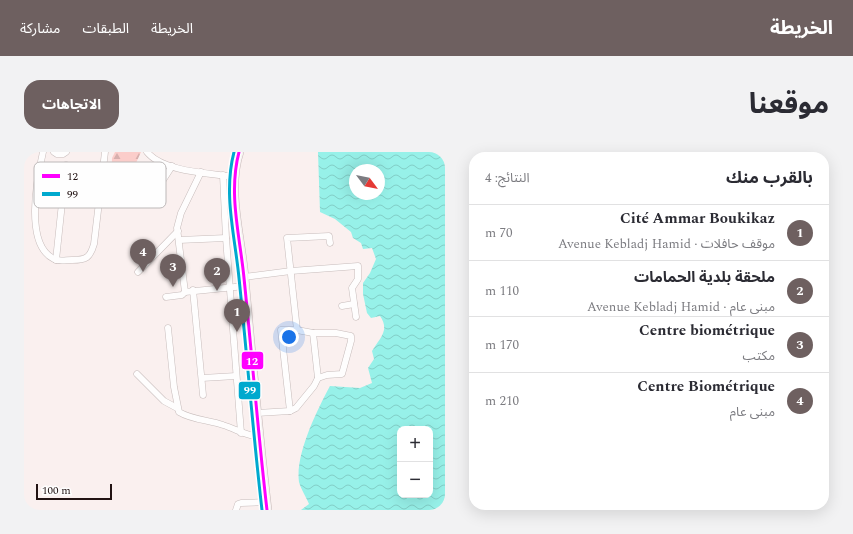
<!DOCTYPE html>
<html lang="ar">
<head>
<meta charset="utf-8">
<style>
  :root { --surface:#fff; --page:#f2f2f3; --text:#2b2b33; --muted:#7c7c81; --line:#e1e1e2; --accent:#6e6060 }
  body { margin:0; font-family:Spectral,"Noto Sans Arabic",serif; background:var(--page); color:var(--text); direction:rtl }
  .controls { position:absolute; right:12px; bottom:12px; display:grid; overflow:hidden; border-radius:8px; box-shadow:0 4px 16px #0002 }
  .controls button { width:36px; height:36px; display:grid; place-items:center; padding:0; border:0; border-bottom:1px solid var(--line); background:var(--surface); color:var(--text); font:20px sans-serif }
  .compass { position:absolute; left:325px; top:12px; width:36px; height:36px; border-radius:50%; background:var(--surface); box-shadow:0 4px 16px #0002; rotate:122deg }
  .scale { position:absolute; left:12px; bottom:10px; width:76px; box-sizing:border-box; padding-left:4px; border:2px solid #221313; border-top:0; font-size:11px; line-height:14px; white-space:nowrap; color:#221313; -webkit-text-stroke:3px #fefefe; paint-order:stroke }
  .you { position:absolute; left:265px; top:185px; width:14px; height:14px; margin:-10px; border:3px solid #fff; border-radius:50%; background:#1a73e8; box-shadow:0 0 0 6px #1a73e833 }
  .badge { display:grid; place-items:center; width:26px; height:26px; border-radius:50%; background:var(--accent); color:#fff; font-size:13px; font-weight:700 }
  .pin { position:absolute; translate:-50% -33px; filter:drop-shadow(0 1px 2px #0008) }
  .pin::after { content:''; position:absolute; top:21px; width:14px; height:12px; background:inherit; clip-path:polygon(0 0,100% 0,50% 100%) }
  .list { margin:0; padding:0; list-style:none }
  h2 { display:flex; justify-content:space-between; align-items:center; height:52px; margin:0; padding:0 16px; font-size:17px }
  h2 small { font-size:13px; font-weight:400; color:var(--muted) }
  .list li { display:grid; grid-template-columns:26px 1fr auto; gap:12px; align-items:center; box-sizing:border-box; height:56px; padding:0 16px; border-top:1px solid var(--line) }
  .list b { display:block; font-size:15px; white-space:nowrap }
  .list p { margin:0; font-size:13px; white-space:nowrap; color:var(--muted) }
  .list em { font-size:13px; font-style:normal; color:var(--muted) }
  .map { position:relative; flex:none; width:421px; height:358px; overflow:hidden; direction:ltr; border-radius:16px }
  header { display:flex; align-items:center; gap:24px; box-sizing:border-box; height:56px; padding:0 20px; background:var(--accent); color:#fff }
  header strong { font-size:19px }
  nav { display:flex; gap:22px; margin-inline-start:auto; font-size:14px }
  .intro { display:flex; align-items:center; justify-content:space-between; box-sizing:border-box; height:96px; padding:0 24px }
  h1 { margin:0; font-size:28px }
  .button { padding:10px 18px; border-radius:16px; background:var(--accent); color:#fff; font-size:14px; font-weight:700 }
  main { display:flex; gap:24px; padding:0 24px }
  aside { flex:1; background:var(--surface); border-radius:16px; box-shadow:0 4px 16px #0002 }
  .map>svg:first-child { display:block }
  .forest { fill:url(#forest-firs) }
  .water { fill:url(#water-waves); fill-rule:evenodd }
  .lines { fill:none; stroke-linecap:round; stroke-linejoin:round }
  .street-casing { stroke:#c7bcbb; stroke-width:7 }
  .primary-casing { stroke:#c6b8b7; stroke-width:10 }
  .street { stroke:#fefdfd; stroke-width:6 }
  .primary { stroke:#f7f2f2; stroke-width:9 }
  .bus-1-casing { stroke:#fefefe; stroke-width:6 }
  .bus-2-casing { stroke:#fefefe; stroke-width:6 }
  .bus-1 { stroke:#f0f; stroke-width:3 }
  .bus-2 { stroke:#00a9ce; stroke-width:3 }
  .key { fill:#fefefe; stroke:#bcb8b8; stroke-width:1 }
  .key-label { font-size:11px; fill:#221313 }
  .line-badge { stroke:#fefefe; stroke-width:1.5 }
  .badge-label { font-size:11px; text-anchor:middle; font-weight:bold; fill:#fff }
</style>
</head>
<body>
<header>
<strong>الخريطة</strong>
<nav><a>الخريطة</a><a>الطبقات</a><a>مشاركة</a></nav>
</header>
<div class="intro"><h1>موقعنا</h1><a class="button">الاتجاهات</a></div>
<main>
<aside>
<h2>بالقرب منك<small>النتائج: 4</small></h2>
<ul class="list">
<li><span class="badge">1</span><div><b>Cité Ammar Boukikaz</b><p>موقف حافلات · Avenue Kebladj Hamid</p></div><em>70 m</em></li>
<li><span class="badge">2</span><div><b>ملحقة بلدية الحمامات</b><p>مبنى عام · Avenue Kebladj Hamid</p></div><em>110 m</em></li>
<li><span class="badge">3</span><div><b>Centre biométrique</b><p>مكتب</p></div><em>170 m</em></li>
<li><span class="badge">4</span><div><b>Centre Biométrique</b><p>مبنى عام</p></div><em>210 m</em></li>
</ul>
</aside>
<div class="map">
<svg width="421" height="358" viewBox="0 0 421 358">
  <defs>
    <pattern id="forest-firs" width="22" height="20" patternUnits="userSpaceOnUse"><rect width="22" height="20" fill="#fbcdca"/><path d="M5 1l3.5 6h-7zM16 11l3.5 6h-7z" fill="#d7afad"/></pattern>
    <pattern id="water-waves" width="16" height="10" patternUnits="userSpaceOnUse"><rect width="16" height="10" fill="#97f1e9"/><path d="M0 5q4-4 8 0t8 0" fill="none" stroke="#82cec7"/></pattern>
  </defs>
  <rect width="100%" height="100%" fill="#faf0ef"/>
  <!-- forest -->
  <path class="forest" d="M91,0h26l-5,11 4,16 -4,11 -25,-1 1,-31z"/>
  <!-- water -->
  <path class="water" d="M294,0h127v358h-144l8,-6c-3,-7 -8,-15 -10,-22 -4,-27 18,-72 31,-96l30,2 12,-5 -4,-15 6,-9 -2,-8c8,-13 18,-21 8,-35l-9,2 -4,-5 -4,-19v-11l7,-10 6,-14 -4,-11 -9,1 -2,-6 -8,-5 -2,-6 -16,-13 -15,-7zM331,18h24v24h-24zM376,277h30v66h-30z"/>
  <g class="lines">
    <defs>
      <g id="street">
        <path d="M19,0c-6,26 -19,93 11,107 5,3 12,1 18,1 14,0 18,-2 22,-16l11,-92"/>
        <path d="M30,0l3,2h6l3,-2"/>
        <path d="M123,0c16,20 63,21 87,25"/>
        <path d="M177,20l-20,41 -4,15 8,64 60,-6"/>
        <path d="M199,23l3,63 15,195"/>
        <path d="M128,45l20,-31"/>
        <path d="M155,88l47,-2"/>
        <path d="M32,108l10,-95"/>
        <path d="M114,120l40,-41"/>
        <path d="M220,125l47,-6 67,-5v13l-6,9 4,29"/>
        <path d="M169,138l10,105"/>
        <path d="M142,145l16,-2 3,-3"/>
        <path d="M318,154l12,-2"/>
        <path d="M144,176l6,59 5,25c13,8 30,8 44,13 13,4 21,10 36,12"/>
        <path d="M273,178l-10,-92 42,-2 1,7"/>
        <path d="M113,222l27,27 13,7"/>
        <path d="M178,226l34,-2"/>
        <path d="M266,259l-9,-81h16l16,3h23l15,3v5l-9,33 -15,1 -9,3"/>
        <path d="M233,261l33,-2 6,-3 18,-22 4,-8 -5,-45"/>
        <path d="M212,358l2,-6 3,-1 25,-1"/>
      </g>
      <path id="primary" d="M215,0c-13,38 2,86 5,126 7,77 14,155 23,232"/>
    </defs>
    <!-- street casing -->
    <use href="#street" class="street-casing"/>
    <!-- primary casing -->
    <use href="#primary" class="primary-casing"/>
    <!-- street -->
    <use href="#street" class="street"/>
    <!-- primary -->
    <use href="#primary" class="primary"/>
    <defs>
      <path id="bus-1" d="M215,0c-11,42 1,84 5,126 8,77 14,155 23,232"/>
      <path id="bus-2" d="M210,0c-11,42 1,84 5,126 8,77 14,155 23,232"/>
    </defs>
    <!-- bus-1 casing -->
    <use href="#bus-1" class="bus-1-casing"/>
    <!-- bus-2 casing -->
    <use href="#bus-2" class="bus-2-casing"/>
    <!-- bus-1 -->
    <use href="#bus-1" class="bus-1"/>
    <!-- bus-2 -->
    <use href="#bus-2" class="bus-2"/>
  </g>
  <!-- legend -->
  <rect x="10" y="10" width="132" height="46" rx="6" class="key"/>
  <rect x="18" y="22" width="18" height="4" fill="#f0f"/>
  <rect x="18" y="40" width="18" height="4" fill="#00a9ce"/>
  <g class="key-label">
    <text x="43" y="28">12</text>
    <text x="43" y="46">99</text>
  </g>
  <g class="line-badge">
    <rect x="217" y="199" width="23" height="19" rx="4" fill="#f0f"/>
    <rect x="214" y="229" width="23" height="19" rx="4" fill="#00a9ce"/>
  </g>
  <g class="badge-label">
    <text x="228" y="213">12</text>
    <text x="226" y="242">99</text>
  </g>
</svg>
<div class="controls">
<button>+</button>
<button>−</button>
</div>
<svg class="compass" viewBox="-18 -18 36 36"><path d="M0-13l5 13h-10z" fill="#e53935"/><path d="M0 13l5-13h-10z" fill="#7c7c81"/></svg>
<div class="scale">100 m</div>
<div class="you"></div>
<div class="pin badge" style="left:213px;top:180px">1</div>
<div class="pin badge" style="left:193px;top:139px">2</div>
<div class="pin badge" style="left:149px;top:135px">3</div>
<div class="pin badge" style="left:119px;top:120px">4</div>
</div>
</main>
</body>
</html>
